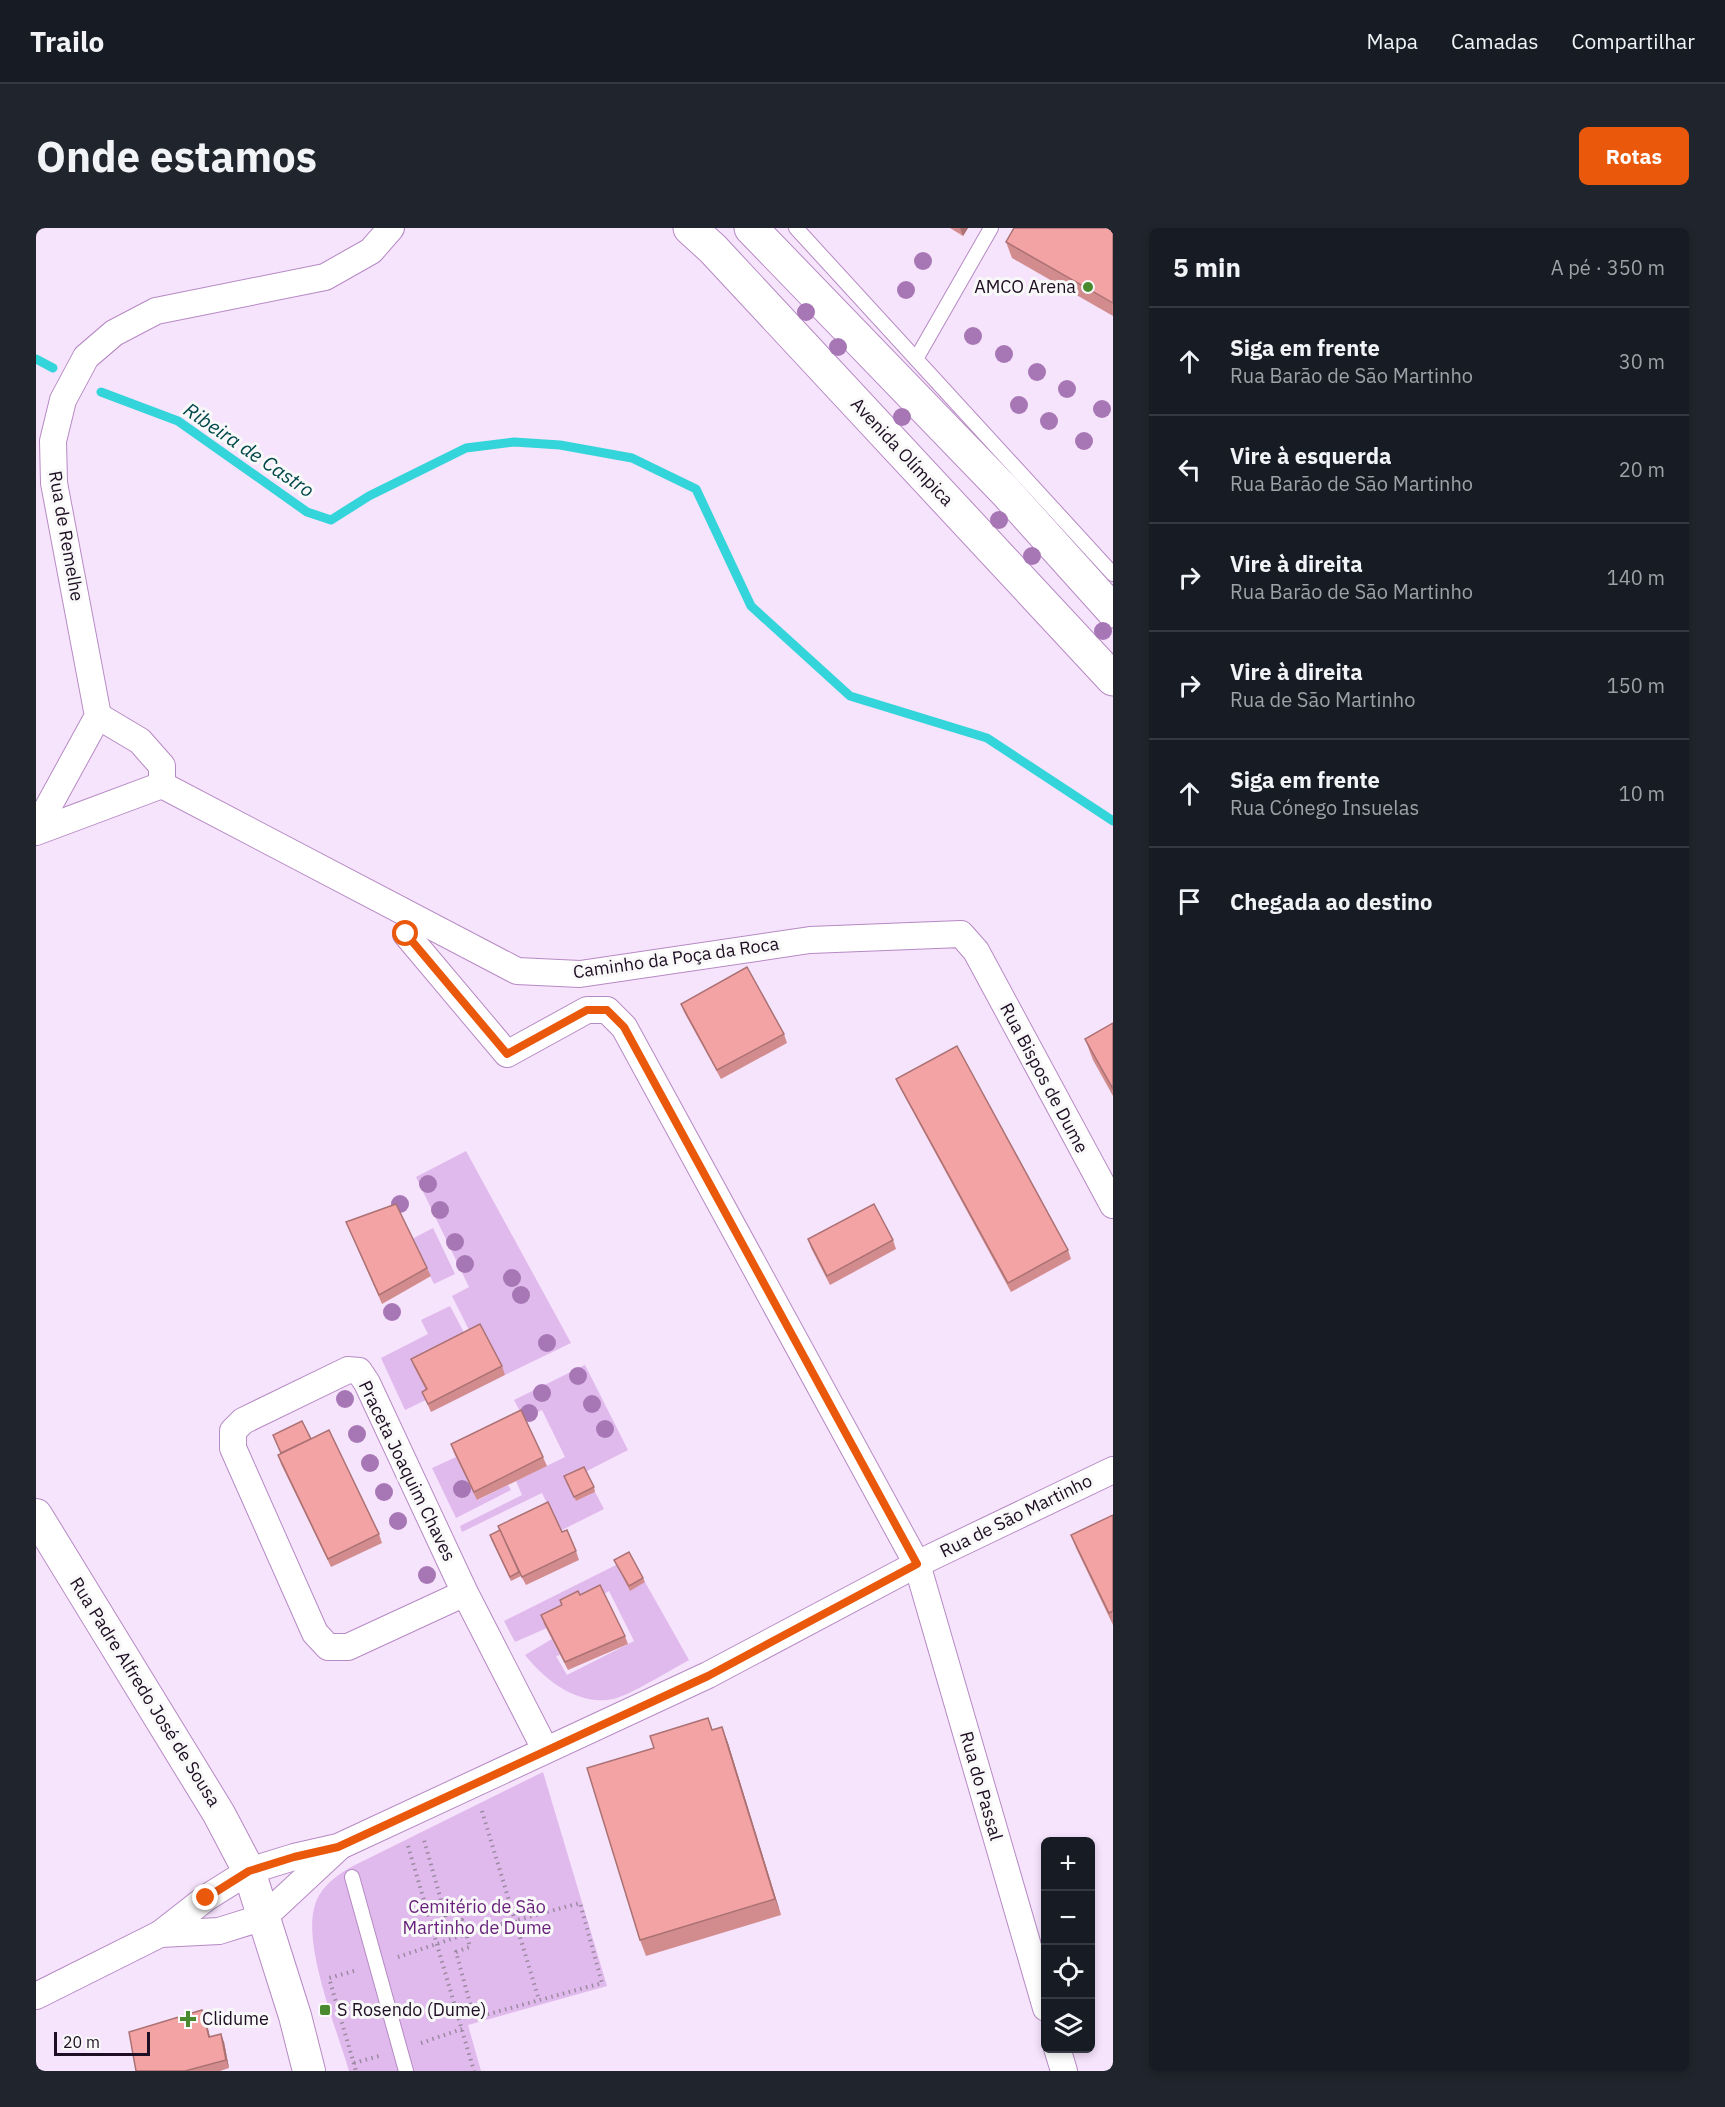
<!DOCTYPE html>
<html lang="pt">
<head>
<meta charset="utf-8">
<style>
  :root { --surface:#171b24; --page:#20242c; --text:#f1f3f6; --muted:#9ea1a6; --line:#363941; --accent:#ea580c }
  body { margin:0; font-family:"IBM Plex Sans",sans-serif; background:var(--page); color:var(--text) }
  .controls { position:absolute; right:18px; bottom:18px; display:grid; overflow:hidden; border-radius:9px; box-shadow:0 3px 9px #0003 }
  .controls button { width:54px; height:54px; display:grid; place-items:center; padding:0; border:0; border-bottom:2px solid var(--line); background:var(--surface); color:var(--text); font:30px sans-serif }
  .scale { position:absolute; left:18px; bottom:15px; width:96px; box-sizing:border-box; padding-left:6px; border:3px solid #1e0e23; border-top:0; font-size:16px; line-height:21px; white-space:nowrap; color:#1e0e23; -webkit-text-stroke:4px #f8f8f8; paint-order:stroke }
  .stop { position:absolute; width:18px; height:18px; margin:-14px; border:4px solid #ea580c; border-radius:50%; background:#fff }
  .stop.end { background:#ea580c; border-color:#fff; box-shadow:0 2px 6px #0008 }
  .list { margin:0; padding:0; list-style:none }
  h2 { display:flex; justify-content:space-between; align-items:center; height:78px; margin:0; padding:0 24px; font-size:26px }
  h2 small { font-size:20px; font-weight:400; color:var(--muted) }
  .list li { display:grid; grid-template-columns:39px 1fr auto; gap:18px; align-items:center; box-sizing:border-box; height:108px; padding:0 24px; border-top:2px solid var(--line) }
  .list b { display:block; font-size:22px; white-space:nowrap }
  .list p { margin:0; font-size:20px; white-space:nowrap; color:var(--muted) }
  .list em { font-size:20px; font-style:normal; color:var(--muted) }
  .icon { flex:none; width:33px; height:33px; fill:none; stroke:currentColor; stroke-width:2; stroke-linecap:round; stroke-linejoin:round }
  .map { position:relative; flex:none; width:1077px; height:1843px; overflow:hidden; border-radius:9px }
  header { display:flex; align-items:center; gap:36px; box-sizing:border-box; height:84px; padding:0 30px; background:var(--surface); border-bottom:2px solid var(--line) }
  header strong { font-size:28px }
  nav { display:flex; gap:33px; margin-inline-start:auto; font-size:21px }
  .intro { display:flex; align-items:center; justify-content:space-between; box-sizing:border-box; height:144px; padding:0 36px }
  h1 { margin:0; font-size:42px }
  .button { padding:15px 27px; border-radius:9px; background:var(--accent); color:#fff; font-size:21px; font-weight:700 }
  main { display:flex; gap:36px; padding:0 36px }
  aside { flex:1; background:var(--surface); border-radius:9px; box-shadow:0 3px 9px #0003 }
  .map>svg:first-child { display:block }
  .green { fill:#e0baec }
  .lines { fill:none; stroke-linecap:round; stroke-linejoin:round }
  .stream { stroke:#33d5da; stroke-width:9 }
  .service-casing { stroke:#b68ac4; stroke-width:16 }
  .minor-casing { stroke:#b68ac4; stroke-width:28 }
  .tertiary-casing { stroke:#b68ac4; stroke-width:34 }
  .primary-casing { stroke:#b68ac4; stroke-width:35 }
  .path { stroke:#9c8aa2; stroke-width:4; stroke-dasharray:1.5 4.5; stroke-linecap:butt }
  .service { stroke:#fff; stroke-width:14 }
  .minor { stroke:#fff; stroke-width:26 }
  .tertiary { stroke:#fff; stroke-width:32 }
  .primary { stroke:#fff; stroke-width:33 }
  .tree { fill:#a777b5 }
  .wall { fill:#d28c8e }
  .shaded-wall { fill:#ab7274 }
  .building { fill:#f4a3a5; stroke:#ab7274; stroke-width:1.5 }
  .route { stroke:#ea580c; stroke-width:8 }
  .poi-dot { fill:#488a2d; stroke:#f8f8f8; stroke-width:2 }
  .labels { text-anchor:middle; stroke-width:6; stroke-linejoin:round; paint-order:stroke }
  .poi-label { font-size:18px; fill:#1e0e23; stroke:#f8f8f8; text-anchor:start }
  .street-label { font-size:18px; fill:#1e0e23; stroke:#f8f8f8 }
  .park-label { font-size:18px; fill:#671f7b; stroke:#f8f8f8 }
  .water-label { font-size:20px; font-style:italic; fill:#00484a; stroke:#f8f8f8 }
</style>
</head>
<body>
<header>
<strong>Trailo</strong>
<nav><a>Mapa</a><a>Camadas</a><a>Compartilhar</a></nav>
</header>
<div class="intro"><h1>Onde estamos</h1><a class="button">Rotas</a></div>
<main>
<div class="map">
<svg width="1077" height="1843" viewBox="0 0 1077 1843">
  <rect width="100%" height="100%" fill="#f6e3fc"/>
  <!-- green -->
  <g class="green">
    <path d="M430,923l105,192 -66,32 -22,-42 -10,5 -21,-42 17,-9 -53,-110z"/>
    <path d="M397,1000l22,46 -21,10 -22,-45z"/>
    <path d="M414,1078l18,34 -38,58 -25,12 -24,-52 47,-24 -7,-14z"/>
    <path d="M549,1137l43,85 -43,22 -9,29 19,-9 9,17 -44,22 -18,-38 -80,39 -2,-6 62,-31 -6,-14 49,-24 -23,-47 -18,9 -10,-19z"/>
    <path d="M420,1229l22,43 30,-15 3,5 -55,28 -24,-50z"/>
    <path d="M580,1337l29,17 44,78c-17,9 -60,36 -76,39 -35,7 -67,-18 -88,-44l27,-16 8,16 -4,1 11,19 67,-34 -25,-50 -62,37 -32,14 -11,-21z"/>
    <path d="M507,1544l64,214 -139,39 13,46h-132c-12,-41 -47,-127 -34,-166 6,-19 22,-30 38,-39z"/>
  </g>
  <g class="lines">
    <!-- stream -->
    <g class="stream">
      <path d="M0,131l17,9"/>
      <path d="M65,164l77,29 129,91 24,8 38,-24 97,-48 48,-6 46,3 72,13 64,31 55,117 99,90 137,42 126,83"/>
    </g>
    <defs>
      <g id="service">
        <path d="M760,0l317,346"/>
        <path d="M880,131l75,-131"/>
        <path d="M316,1649l54,194"/>
      </g>
      <g id="minor">
        <path d="M126,557l355,186 63,3 230,-34 151,-6 15,17 137,254"/>
        <path d="M0,601l62,-113 -44,-233 -1,-42 10,-41 23,-43 28,-24 42,-22 169,-34 46,-26 20,-23"/>
        <path d="M0,604l126,-47v-19l-22,-25 -42,-25"/>
        <path d="M370,706l101,120 80,-44h20l17,17 293,537 129,444"/>
        <path d="M429,1365l-117,54h-20l-13,-14 -82,-185v-17l10,-10 105,-51 11,1 8,12 98,210 80,156"/>
        <path d="M124,1706l59,-3 45,-14 73,-68"/>
        <path d="M0,1768l124,-62 46,-36 43,-27 45,-14 44,-10 370,-172 209,-111 196,-94"/>
        <path d="M1021,1820l7,23"/>
      </g>
      <path id="tertiary" d="M0,1287l183,299 30,57 46,145 14,55"/>
      <g id="primary">
        <path d="M654,0l23,21 400,430"/>
        <path d="M715,0l255,264 107,119"/>
      </g>
    </defs>
    <!-- service casing -->
    <use href="#service" class="service-casing"/>
    <!-- minor casing -->
    <use href="#minor" class="minor-casing"/>
    <!-- tertiary casing -->
    <use href="#tertiary" class="tertiary-casing"/>
    <!-- primary casing -->
    <use href="#primary" class="primary-casing"/>
    <!-- path -->
    <g class="path">
      <path d="M446,1583l57,189"/>
      <path d="M372,1618l66,225"/>
      <path d="M362,1729l68,-23 114,-31 22,80 -128,35 -18,-66 14,-5 -8,-27 -14,5 -24,-85"/>
      <path d="M318,1743l-25,7 27,93"/>
      <path d="M385,1815l41,-14"/>
      <path d="M318,1835l25,-7"/>
    </g>
    <!-- service -->
    <use href="#service" class="service"/>
    <!-- minor -->
    <use href="#minor" class="minor"/>
    <!-- tertiary -->
    <use href="#tertiary" class="tertiary"/>
    <!-- primary -->
    <use href="#primary" class="primary"/>
  </g>
  <!-- trees -->
  <g class="tree">
    <circle cx="887" cy="33" r="9"/>
    <circle cx="870" cy="62" r="9"/>
    <circle cx="770" cy="84" r="9"/>
    <circle cx="937" cy="108" r="9"/>
    <circle cx="802" cy="119" r="9"/>
    <circle cx="968" cy="126" r="9"/>
    <circle cx="1001" cy="144" r="9"/>
    <circle cx="1031" cy="161" r="9"/>
    <circle cx="983" cy="177" r="9"/>
    <circle cx="1066" cy="181" r="9"/>
    <circle cx="866" cy="189" r="9"/>
    <circle cx="1013" cy="193" r="9"/>
    <circle cx="1048" cy="213" r="9"/>
    <circle cx="963" cy="292" r="9"/>
    <circle cx="996" cy="328" r="9"/>
    <circle cx="1067" cy="403" r="9"/>
    <circle cx="392" cy="956" r="9"/>
    <circle cx="364" cy="976" r="9"/>
    <circle cx="404" cy="982" r="9"/>
    <circle cx="419" cy="1014" r="9"/>
    <circle cx="429" cy="1036" r="9"/>
    <circle cx="476" cy="1050" r="9"/>
    <circle cx="485" cy="1067" r="9"/>
    <circle cx="356" cy="1084" r="9"/>
    <circle cx="511" cy="1115" r="9"/>
    <circle cx="542" cy="1148" r="9"/>
    <circle cx="506" cy="1165" r="9"/>
    <circle cx="309" cy="1171" r="9"/>
    <circle cx="556" cy="1176" r="9"/>
    <circle cx="493" cy="1185" r="9"/>
    <circle cx="569" cy="1201" r="9"/>
    <circle cx="321" cy="1206" r="9"/>
    <circle cx="334" cy="1235" r="9"/>
    <circle cx="426" cy="1261" r="9"/>
    <circle cx="348" cy="1264" r="9"/>
    <circle cx="362" cy="1293" r="9"/>
    <circle cx="391" cy="1347" r="9"/>
  </g>
  <!-- wall -->
  <g class="wall">
    <path d="M914,0h18l-5,8z"/>
    <path d="M1077,0v88l-101,-58 -6,-16z"/>
    <path d="M645,776l103,30 3,9 -66,36 -37,-67z"/>
    <path d="M1077,795v73l-20,-36 -8,-21z"/>
    <path d="M860,851l172,171 3,9 -60,33 -111,-204z"/>
    <path d="M310,994l81,46 4,8 -49,28z"/>
    <path d="M772,1011l85,1 3,9 -66,36 -19,-37z"/>
    <path d="M375,1131l91,7 3,9 -74,37 -9,-20 4,-2 -12,-23z"/>
    <path d="M237,1207l38,4 68,95 3,9 -51,24 -50,-103 -3,-9 3,-2z"/>
    <path d="M415,1216l92,13 4,9 -70,34 -23,-47z"/>
    <path d="M528,1248l30,11 1,5 -19,9z"/>
    <path d="M1077,1287v110l-37,-77 -5,-13z"/>
    <path d="M526,1304l14,19 3,9 -53,25 -6,-11 1,2 -10,5 -20,-42z"/>
    <path d="M578,1332l29,18 2,4 -15,9z"/>
    <path d="M544,1367l45,41 3,8 -60,26 -24,-46 -3,-9 20,-10 -1,-5z"/>
    <path d="M686,1499l6,16 53,172 -135,41 -6,-16 72,-210z"/>
    <path d="M166,1782l8,27 14,5 5,26 -9,3h-84z"/>
  </g>
  <!-- shaded-wall -->
  <g class="shaded-wall">
    <path d="M924,0h8l-5,8z"/>
    <path d="M686,1499l6,16 53,172 -6,-16z"/>
    <path d="M166,1782l4,9 6,27 -3,-9z"/>
    <path d="M185,1806l3,8 5,26 -3,-8z"/>
  </g>
  <!-- building -->
  <g class="building">
    <path d="M978,0h99v75l-107,-61z"/>
    <path d="M711,739l37,67 -67,36 -36,-66z"/>
    <path d="M1077,795v66l-28,-50z"/>
    <path d="M921,818l111,204 -60,33 -112,-204z"/>
    <path d="M360,976l31,64 -48,27 -33,-73z"/>
    <path d="M838,976l19,36 -66,36 -19,-37z"/>
    <path d="M444,1096l22,42 -74,38 -6,-12 5,-3 -16,-30z"/>
    <path d="M485,1182l22,47 -69,35 -23,-48z"/>
    <path d="M266,1193l9,18 -30,14 -8,-18z"/>
    <path d="M293,1202l50,104 -51,25 -50,-104z"/>
    <path d="M548,1239l10,20 -20,10 -10,-21z"/>
    <path d="M512,1274l14,30 5,-2 9,21 -54,26 -24,-51z"/>
    <path d="M1077,1287v96l-4,2 -38,-78z"/>
    <path d="M464,1302l19,42 -9,5 -20,-42z"/>
    <path d="M593,1324l14,26 -14,8 -15,-26z"/>
    <path d="M564,1357l25,51 -60,26 -24,-47 21,-10 -2,-5 18,-9 2,4z"/>
    <path d="M672,1490l4,12 10,-3 53,172 -135,41 -53,-172 67,-20 -4,-12z"/>
    <path d="M166,1782l7,27 12,-3 5,26 -41,11h-49l-7,-39z"/>
  </g>
  <g class="lines">
    <!-- route -->
    <path class="route" d="M170,1670l43,-27 45,-14 44,-10 370,-171 209,-112 -293,-537 -17,-17h-20l-80,44 -101,-120"/>
  </g>
  <!-- markers -->
  <g class="poi-dot">
    <circle cx="1052" cy="59" r="6"/>
    <rect x="283" y="1776" width="12" height="12" rx="3"/>
    <path d="M149 1782h6v6h6v6h-6v6h-6v-6h-6v-6h6z"/>
  </g>
  <g class="labels">
    <!-- poi labels -->
    <g class="poi-label">
      <text x="1040" y="65" text-anchor="end">AMCO Arena</text>
      <text x="301" y="1788">S Rosendo (Dume)</text>
      <text x="166" y="1797">Clidume</text>
    </g>
    <!-- street labels -->
    <g class="street-label">
      <text transform="translate(866 224) rotate(47)" y="6">Avenida Olímpica</text>
      <text transform="translate(30 308) rotate(80)" y="6">Rua de Remelhe</text>
      <text transform="translate(640 730) rotate(-8)" y="6">Caminho da Poça da Roca</text>
      <text transform="translate(1008 850) rotate(62)" y="6">Rua Bispos de Dume</text>
      <text transform="translate(371 1243) rotate(64)" y="6">Praceta Joaquim Chaves</text>
      <text transform="translate(980 1288) rotate(-26)" y="6">Rua de São Martinho</text>
      <text transform="translate(109 1464) rotate(58)" y="6">Rua Padre Alfredo José de Sousa</text>
      <text transform="translate(945 1558) rotate(74)" y="6">Rua do Passal</text>
    </g>
    <!-- park labels -->
    <g class="park-label">
      <text x="441" y="1685">Cemitério de São<tspan x="441" dy="21">Martinho de Dume</tspan></text>
    </g>
    <!-- water labels -->
    <g class="water-label">
      <text transform="translate(213 222) rotate(34)" y="7">Ribeira de Castro</text>
    </g>
  </g>
</svg>
<div class="controls">
<button>+</button>
<button>−</button>
<button><svg class="icon" aria-label="locate" viewBox="0 0 24 24"><circle cx="12" cy="12" r="6"/><path d="M12 2v4M12 18v4M2 12h4M18 12h4"/></svg></button>
<button><svg class="icon" aria-label="layers" viewBox="0 0 24 24"><path d="M12 4l9 5-9 5-9-5zM3 14l9 5 9-5"/></svg></button>
</div>
<div class="scale">20 m</div>
<div class="stop" style="left:370px;top:706px"></div>
<div class="stop end" style="left:170px;top:1670px"></div>
</div>
<aside>
<h2>5 min<small>A pé · 350 m</small></h2>
<ul class="list">
<li><svg class="icon" aria-label="ahead" viewBox="0 0 24 24"><path d="M12 20V5M6 11l6-6 6 6"/></svg><div><b>Siga em frente</b><p>Rua Barão de São Martinho</p></div><em>30 m</em></li>
<li><svg class="icon" aria-label="left" viewBox="0 0 24 24"><path d="M17 20v-9H6M10 6l-5 5 5 5"/></svg><div><b>Vire à esquerda</b><p>Rua Barão de São Martinho</p></div><em>20 m</em></li>
<li><svg class="icon" aria-label="right" viewBox="0 0 24 24"><path d="M7 20v-9h11M14 6l5 5-5 5"/></svg><div><b>Vire à direita</b><p>Rua Barão de São Martinho</p></div><em>140 m</em></li>
<li><svg class="icon" aria-label="right" viewBox="0 0 24 24"><path d="M7 20v-9h11M14 6l5 5-5 5"/></svg><div><b>Vire à direita</b><p>Rua de São Martinho</p></div><em>150 m</em></li>
<li><svg class="icon" aria-label="ahead" viewBox="0 0 24 24"><path d="M12 20V5M6 11l6-6 6 6"/></svg><div><b>Siga em frente</b><p>Rua Cónego Insuelas</p></div><em>10 m</em></li>
<li><svg class="icon" aria-label="arrive" viewBox="0 0 24 24"><path d="M6 21V4h12l-3 4 3 4H6"/></svg><div><b>Chegada ao destino</b></div></li>
</ul>
</aside>
</main>
</body>
</html>
